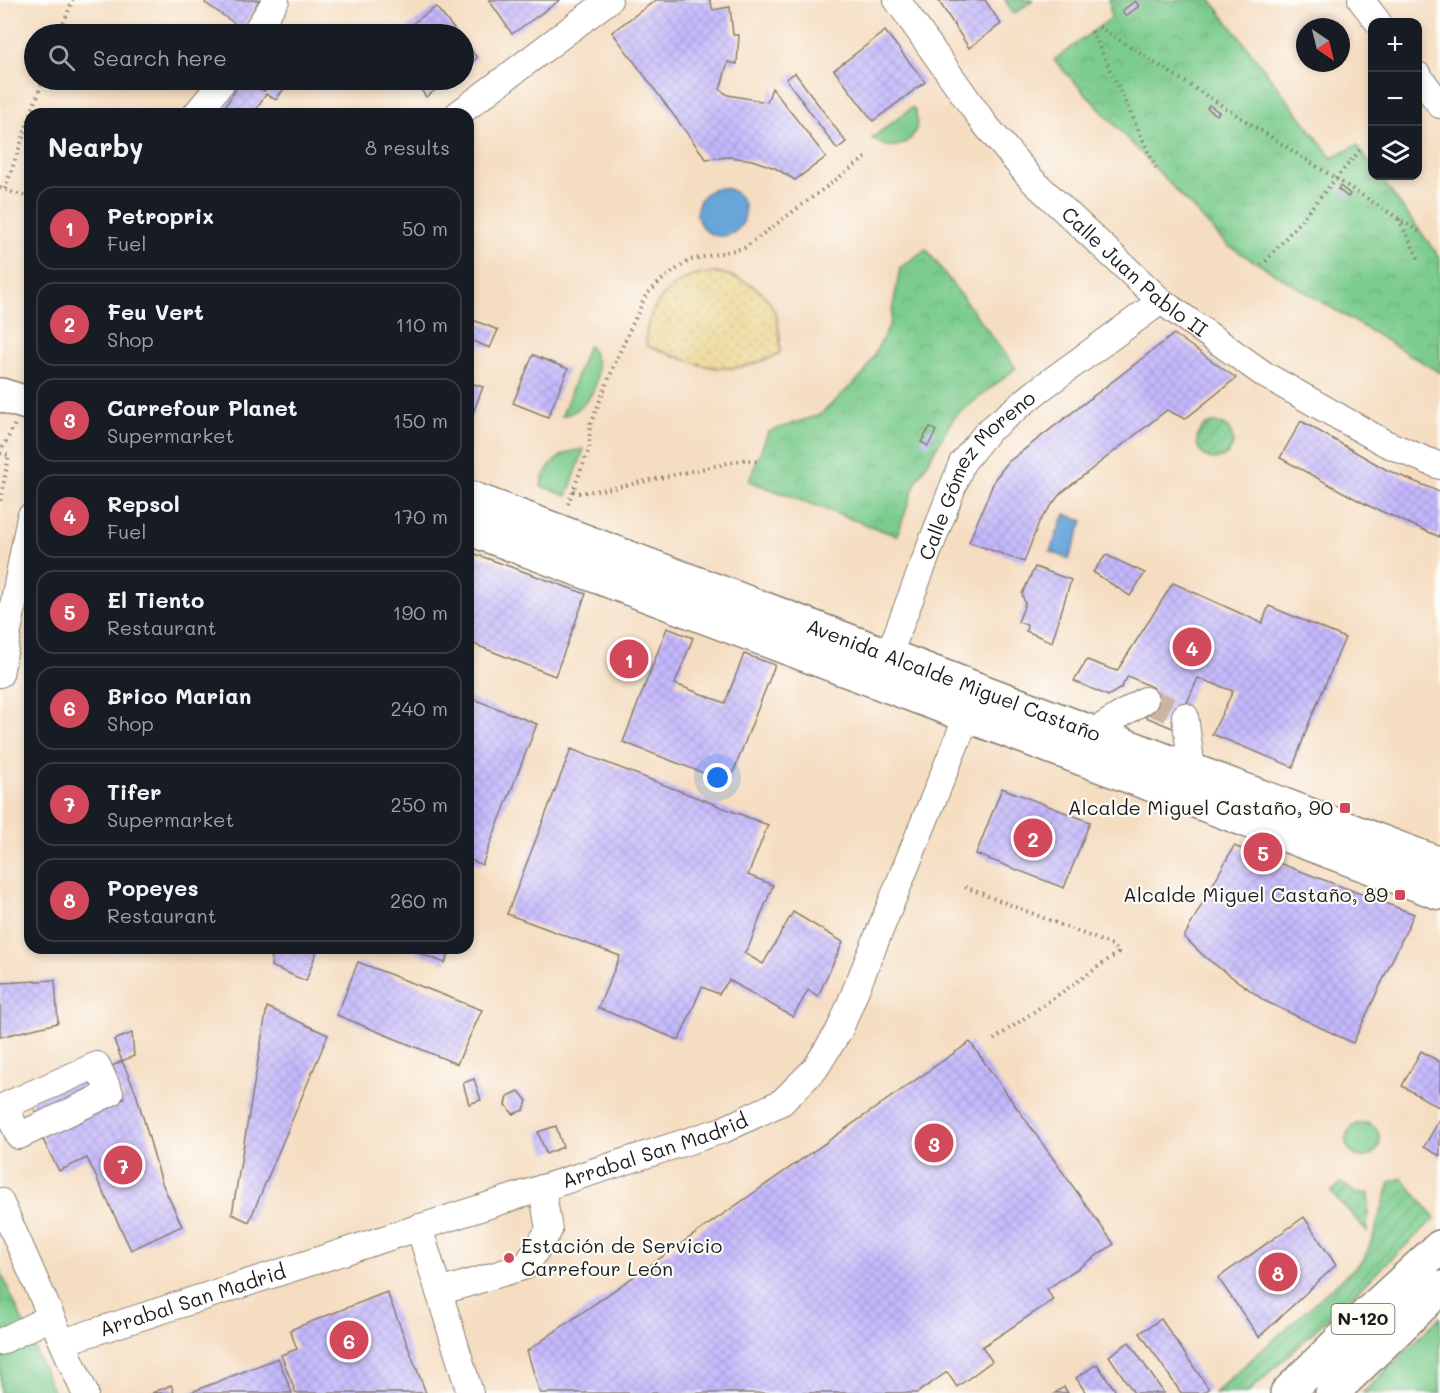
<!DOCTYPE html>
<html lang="en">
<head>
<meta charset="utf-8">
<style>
  :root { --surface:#171b24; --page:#242831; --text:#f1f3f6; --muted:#9ea1a6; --line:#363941; --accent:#d1495b }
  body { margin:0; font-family:Mali,sans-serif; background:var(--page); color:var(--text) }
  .controls { position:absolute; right:18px; top:18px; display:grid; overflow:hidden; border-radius:12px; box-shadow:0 3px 9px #0003 }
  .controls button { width:54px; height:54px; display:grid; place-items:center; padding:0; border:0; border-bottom:2px solid var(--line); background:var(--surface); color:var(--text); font:30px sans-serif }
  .compass { position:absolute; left:1296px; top:18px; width:54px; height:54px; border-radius:50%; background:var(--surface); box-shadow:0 3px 9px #0003; rotate:145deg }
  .you { position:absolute; left:718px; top:778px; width:21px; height:21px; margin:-15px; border:4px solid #fff; border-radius:50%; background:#1a73e8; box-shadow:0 0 0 9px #1a73e833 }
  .badge { display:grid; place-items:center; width:39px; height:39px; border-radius:50%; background:var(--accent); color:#fff; font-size:20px; font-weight:700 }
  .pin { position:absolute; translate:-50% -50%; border:3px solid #fff; box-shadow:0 2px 6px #0006 }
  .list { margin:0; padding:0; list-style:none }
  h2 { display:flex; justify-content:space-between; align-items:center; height:78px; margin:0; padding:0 24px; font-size:26px }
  h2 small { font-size:20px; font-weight:400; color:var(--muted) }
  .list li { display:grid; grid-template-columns:39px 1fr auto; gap:18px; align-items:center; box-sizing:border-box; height:84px; margin:0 12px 12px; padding:0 12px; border:2px solid var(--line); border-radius:18px }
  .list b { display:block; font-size:22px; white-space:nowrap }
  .list p { margin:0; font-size:20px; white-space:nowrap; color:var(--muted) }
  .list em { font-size:20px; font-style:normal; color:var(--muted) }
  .icon { flex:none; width:33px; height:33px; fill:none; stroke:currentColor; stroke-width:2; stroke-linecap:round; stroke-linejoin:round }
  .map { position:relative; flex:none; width:1440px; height:1393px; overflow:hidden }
  .search { position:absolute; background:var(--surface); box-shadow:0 3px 9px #0003; left:24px; top:24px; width:450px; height:66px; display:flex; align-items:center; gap:15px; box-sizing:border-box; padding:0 21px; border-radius:33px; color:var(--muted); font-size:22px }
  .panel { position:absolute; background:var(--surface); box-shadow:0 3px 9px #0003; left:24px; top:108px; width:450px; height:846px; border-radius:18px }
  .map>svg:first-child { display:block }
  .grass { fill:#7ccc8d; stroke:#4c7454; stroke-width:1.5 }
  .sand { fill:url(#sand-dots); stroke:#857b5d; stroke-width:1.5 }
  .park { fill:url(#park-crowns); stroke:#4c7454; stroke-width:1.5 }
  .garden { fill:url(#garden-furrows); stroke:#4c7454; stroke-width:1.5 }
  .water { fill:#67a6d9; stroke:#42617a; stroke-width:1.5 }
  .building { fill:url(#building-cross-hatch) }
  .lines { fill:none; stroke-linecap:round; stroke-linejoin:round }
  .minor-tunnel { stroke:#cab6a0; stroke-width:26; stroke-dasharray:26 13; stroke-linecap:butt }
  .minor-casing { stroke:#887c6e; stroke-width:28 }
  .major-casing { stroke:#887c6e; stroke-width:36 }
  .highway-casing { stroke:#887c6e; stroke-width:36 }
  .path { stroke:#887c6e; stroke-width:4; stroke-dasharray:1.5 4.5; stroke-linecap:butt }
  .minor { stroke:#fff; stroke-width:26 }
  .major { stroke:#fff; stroke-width:33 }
  .highway { stroke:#fff; stroke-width:33 }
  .poi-dot { fill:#d1495b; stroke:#fdfcf7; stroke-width:2 }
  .labels { text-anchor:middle; stroke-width:4.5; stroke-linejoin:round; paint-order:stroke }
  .shield { fill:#fdfcf7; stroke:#605f5e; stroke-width:1.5 }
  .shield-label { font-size:18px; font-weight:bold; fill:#1c1c1c }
  .street-label { font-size:20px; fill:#1c1c1c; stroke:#fdfcf7 }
  .poi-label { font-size:20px; fill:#1c1c1c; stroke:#fdfcf7; text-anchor:end }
</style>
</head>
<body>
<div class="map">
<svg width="1440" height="1393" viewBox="0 0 1440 1393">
  <defs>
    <pattern id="sand-dots" width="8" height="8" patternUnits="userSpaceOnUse" patternTransform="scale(1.5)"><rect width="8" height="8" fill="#eeda9e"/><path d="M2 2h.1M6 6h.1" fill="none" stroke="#ccba88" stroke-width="1.8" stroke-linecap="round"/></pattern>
    <pattern id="park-crowns" width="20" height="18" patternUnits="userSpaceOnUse" patternTransform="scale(1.5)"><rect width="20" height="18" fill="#7ccc8d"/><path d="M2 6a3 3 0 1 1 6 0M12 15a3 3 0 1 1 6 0" fill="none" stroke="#6baf79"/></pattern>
    <pattern id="garden-furrows" width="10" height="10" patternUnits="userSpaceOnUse" patternTransform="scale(1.5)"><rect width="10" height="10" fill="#7ccc8d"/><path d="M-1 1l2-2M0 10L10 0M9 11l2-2" fill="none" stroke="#6baf79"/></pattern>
    <pattern id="building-cross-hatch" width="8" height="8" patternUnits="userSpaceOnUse" patternTransform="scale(1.5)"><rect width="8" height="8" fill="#c4b8fd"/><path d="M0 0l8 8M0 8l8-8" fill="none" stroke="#a89ed8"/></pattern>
  </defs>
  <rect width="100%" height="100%" fill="#fdfcf7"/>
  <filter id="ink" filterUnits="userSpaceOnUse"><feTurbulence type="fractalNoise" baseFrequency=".0167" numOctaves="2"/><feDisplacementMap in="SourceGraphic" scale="12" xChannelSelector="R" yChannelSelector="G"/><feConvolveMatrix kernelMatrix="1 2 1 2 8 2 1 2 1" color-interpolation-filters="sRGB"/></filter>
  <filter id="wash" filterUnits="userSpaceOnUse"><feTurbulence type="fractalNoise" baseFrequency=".008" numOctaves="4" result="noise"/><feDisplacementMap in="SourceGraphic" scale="24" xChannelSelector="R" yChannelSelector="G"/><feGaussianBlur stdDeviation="1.35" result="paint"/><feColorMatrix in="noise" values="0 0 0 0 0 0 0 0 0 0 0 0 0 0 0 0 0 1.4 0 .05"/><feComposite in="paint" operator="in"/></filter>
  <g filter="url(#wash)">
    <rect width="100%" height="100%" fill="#f5ddc1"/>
    <!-- grass -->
    <g class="grass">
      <path d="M913,107c15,28 -17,53 -41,31z"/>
      <path d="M588,345c21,25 5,64 -26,71z"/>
      <path d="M584,449l-17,47 -26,-10c4,-22 21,-35 43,-37z"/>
      <circle cx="1363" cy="1140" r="17"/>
      <path d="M1440,1317v76h-77z"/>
    </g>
    <!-- sand -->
    <path class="sand" d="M721,273c45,12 61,33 59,80 -55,28 -79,12 -133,-7 -5,-33 20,-63 50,-71 8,-2 16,-2 24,-2z"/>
    <!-- park -->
    <g class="park">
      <path d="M1005,0h28l-19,14z"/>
      <path d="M1109,0h102l121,158 25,-13 15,22v9h7l61,82v115l-213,-128 -173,-185 57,-42z"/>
      <path d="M926,249l90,119 -62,49 -39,67 -18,52 -148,-55 19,-49 53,-18 43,-40 26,-50 10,-56z"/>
      <path d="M0,1270l54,123h-54z"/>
    </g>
    <!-- garden -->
    <g class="garden">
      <circle cx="1215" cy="441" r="18"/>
      <path d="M1402,1178l33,40 -187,175h-34l150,-134 10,-24 16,-53z"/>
      <path d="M1342,1183l15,11 12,-1 -2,38 -36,-39z"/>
    </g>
    <!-- water -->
    <g class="water">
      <circle cx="721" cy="212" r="24"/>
      <path d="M1065,514l18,7 -14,38 -19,-8z"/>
    </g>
    <g id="blocks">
      <!-- building -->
      <g class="building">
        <path d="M206,0h53l-16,29 -38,-26z"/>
        <path d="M489,0h71l-48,34z"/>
        <path d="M656,0h54l3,10 17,-3 3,28h6l-2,29 -9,-2 -8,28 8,5 39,7 5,-14 54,69 -31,23 -20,-12 -23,-8 -23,-3 -23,2 -94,-127z"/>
        <path d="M938,0h47l16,24 -32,24z"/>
        <path d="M1135,1l4,5 -13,10 -4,-5z"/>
        <path d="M436,7l22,27h-60z"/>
        <path d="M885,31l40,51 -52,39 -39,-51z"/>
        <path d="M464,41l13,17 -13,11z"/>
        <path d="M795,73l51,69 -9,7 -51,-70z"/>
        <path d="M242,80h20l-5,7 7,4 8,-11h18l-14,20 -10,-6 -11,18 4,2h-39z"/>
        <path d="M414,80h35l-23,17z"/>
        <path d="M1209,105l10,7 -2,3 -10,-7z"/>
        <path d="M1340,186l10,8 -2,3 -10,-8z"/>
        <path d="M468,318l30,12 -8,18 -22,-9z"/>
        <path d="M1174,334l62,44 -51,41 -18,-9 -107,84 -21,28 -15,40 -55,-20 26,-63 13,-17z"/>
        <path d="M533,355l35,14 -20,48 -35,-14z"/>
        <path d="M468,382l15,5 -15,39z"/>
        <path d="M1301,421l86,49 53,22v45l-71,-31 -89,-48z"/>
        <path d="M930,427l6,4 -8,15 -7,-4z"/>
        <path d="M475,554l111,40 -31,82 -87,-34v-75z"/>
        <path d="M1106,555l39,18 -15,23 -37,-24z"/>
        <path d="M1035,567l36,13 -19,62 -26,-11 1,-6 -9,-3 7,-18 -3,-10z"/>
        <path d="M1173,583l89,40 7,-17 76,32 -36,85 -16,44 -81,-33 21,-43 -35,-13 -23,51 -34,-14 13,-27 -26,-12 -7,12 -13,8 -34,-15 13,-21 30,11z"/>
        <path d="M667,628l26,10 -18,46 50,19 19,-49 31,11 -46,118 -106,-41z"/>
        <path d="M468,697l69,27 -55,141 -14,-6z"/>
        <path d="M571,749l197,76 -20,50 25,10 -24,61 -5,7 19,11 30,-52 50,30 -25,54 -10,-6 -15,27 -64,-37 -10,14 -17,-7 -23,53 -81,-32 22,-52 -113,-42z"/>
        <path d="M1002,788l88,34 -26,66 -88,-34z"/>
        <path d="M1234,846l180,68 -61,129 -88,-42 -59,-43 -22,-21z"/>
        <path d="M273,948h45l-12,33 -35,-15z"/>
        <path d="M406,948h45l-6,15z"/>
        <path d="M358,962l124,48 -25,54 -120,-49z"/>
        <path d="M55,980l3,43 -58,14v-54z"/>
        <path d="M267,1007l61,28 -79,187 -17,-8z"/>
        <path d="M132,1033l2,23 -12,5 -8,-21z"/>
        <path d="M970,1042l144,202 -67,45 6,11 -71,47 10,14 -35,26 -10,-15 -30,21h-377l-13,-42z"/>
        <path d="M1421,1051l19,11v46l-38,-22z"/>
        <path d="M122,1061l14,32 26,90 20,43 -51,24 -44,-92 -28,13 -18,-35 83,-38 -14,-31z"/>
        <path d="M87,1074l8,17 -57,26 -8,-17z"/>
        <path d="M474,1079l7,21 -12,4 -6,-21z"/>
        <path d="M519,1091l8,10 -3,9 -11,4 -7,-9 2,-9z"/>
        <path d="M1440,1119v37l-16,-9z"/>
        <path d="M556,1126l7,21 -17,7 -8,-22z"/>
        <path d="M1304,1217l32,48 -77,72 -41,-59z"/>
        <path d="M387,1292l39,101h-130l-15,-38 16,-6 -7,-19z"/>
        <path d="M1161,1319l48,70 -6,4h-22l-41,-60z"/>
        <path d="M1129,1342l35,51h-30l-25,-37z"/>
        <path d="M278,1358l14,35h-103z"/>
        <path d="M1097,1364l20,29h-31l-10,-15z"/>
        <path d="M171,1385l3,8h-22z"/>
        <path d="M1064,1387l4,6h-13z"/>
      </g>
    </g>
  </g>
  <g filter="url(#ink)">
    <use href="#blocks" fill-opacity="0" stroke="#887c6e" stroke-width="1.5"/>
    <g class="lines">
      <!-- minor-tunnel -->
      <path class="minor-tunnel" d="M1145,700l40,16"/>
      <defs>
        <g id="minor">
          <path id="s1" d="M897,0l87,123 48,57 129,121 104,74 120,68 55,23"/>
          <path d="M1361,0l17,22"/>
          <path d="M254,34l22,-34"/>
          <path d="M1418,75l22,30"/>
          <path d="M196,114l28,-34"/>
          <path d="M458,114l151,-114"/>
          <path id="s2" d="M873,664l15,-7 74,-194 25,-31 53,-43 121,-88"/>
          <path d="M0,674l30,-157"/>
          <path d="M1185,716l7,53"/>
          <path d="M1093,732l52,-32"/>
          <path d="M0,1108l97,-43 13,28 -91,43 -14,-30"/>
          <path d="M0,1201l85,192"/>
          <path d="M419,1227l51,166"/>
          <path d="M439,1292l87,-26 23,-36 -7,-42"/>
          <path d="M0,1342l51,-25"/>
          <path id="s3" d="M63,1342l660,-212 59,-28 33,-33 25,-40 127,-313"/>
        </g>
        <g id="major">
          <path d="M1,395l29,9"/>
          <path id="s4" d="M468,497l972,367"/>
          <path d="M468,528l972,365"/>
        </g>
        <g id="highway">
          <path d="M1287,1393l76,-75 77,-71"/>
          <path d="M1332,1393l108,-105"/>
        </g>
      </defs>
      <!-- minor casing -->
      <use href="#minor" class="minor-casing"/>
      <!-- major casing -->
      <use href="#major" class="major-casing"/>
      <!-- highway casing -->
      <use href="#highway" class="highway-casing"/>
      <!-- path -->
      <g class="path">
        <path d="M1099,27l322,206"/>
        <path d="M1092,31l65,139"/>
        <path d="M59,34l14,-34"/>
        <path d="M31,114l12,-34"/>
        <path d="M0,188l30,10"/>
        <path d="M5,189l25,-72"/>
        <path d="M1399,219l20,41"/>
        <path d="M1262,266l98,-116"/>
        <path d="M0,453l15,-29"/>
        <path d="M0,454l9,1 -9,47"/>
        <path d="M573,491l6,2 35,-5 133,-29 10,3"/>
        <path d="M568,504l21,-55 1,-24 28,-69 28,-61 18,-17 26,-18 54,-12 124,-92"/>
        <path d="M965,887l147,58 6,8 -126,88"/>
      </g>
      <!-- minor -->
      <use href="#minor" class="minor"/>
      <!-- major -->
      <use href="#major" class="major"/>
      <!-- highway -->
      <use href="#highway" class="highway"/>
    </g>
  </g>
  <!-- markers -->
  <g class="poi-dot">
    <rect x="1339" y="802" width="12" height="12" rx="3"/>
    <rect x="1394" y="889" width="12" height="12" rx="3"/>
    <circle cx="509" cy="1258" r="6"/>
  </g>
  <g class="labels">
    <!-- shield labels -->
    <rect class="shield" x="1331.5" y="1304" width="63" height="30" rx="4.5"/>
    <g class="shield-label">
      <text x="1363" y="1325">N-120</text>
    </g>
    <!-- street labels -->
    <g class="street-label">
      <text dy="7" stroke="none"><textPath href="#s1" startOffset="363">Calle Juan Pablo II</textPath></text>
      <text dy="7" stroke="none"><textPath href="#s2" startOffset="222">Calle Gómez Moreno</textPath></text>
      <text dy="7" stroke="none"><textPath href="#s4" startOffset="519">Avenida Alcalde Miguel Castaño</textPath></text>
      <text dy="7" stroke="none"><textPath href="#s3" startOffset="622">Arrabal San Madrid</textPath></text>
      <text dy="7" stroke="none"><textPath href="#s3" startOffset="136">Arrabal San Madrid</textPath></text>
    </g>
    <!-- poi labels -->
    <g class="poi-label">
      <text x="1333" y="815">Alcalde Miguel Castaño, 90</text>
      <text x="1388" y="902">Alcalde Miguel Castaño, 89</text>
      <text x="521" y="1253" text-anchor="start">Estación de Servicio<tspan x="521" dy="23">Carrefour León</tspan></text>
    </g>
  </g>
</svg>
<div class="controls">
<button>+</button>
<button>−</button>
<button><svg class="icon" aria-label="layers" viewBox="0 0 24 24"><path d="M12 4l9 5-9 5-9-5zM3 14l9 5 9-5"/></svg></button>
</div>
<svg class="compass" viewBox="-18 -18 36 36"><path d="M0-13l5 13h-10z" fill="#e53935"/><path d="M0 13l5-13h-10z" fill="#9ea1a6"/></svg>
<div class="you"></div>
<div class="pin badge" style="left:629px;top:659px">1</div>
<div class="pin badge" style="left:1033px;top:838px">2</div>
<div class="pin badge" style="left:934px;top:1143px">3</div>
<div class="pin badge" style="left:1192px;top:647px">4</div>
<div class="pin badge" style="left:1263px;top:852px">5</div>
<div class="pin badge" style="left:349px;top:1340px">6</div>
<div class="pin badge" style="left:123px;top:1165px">7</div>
<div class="pin badge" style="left:1278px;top:1272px">8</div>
<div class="search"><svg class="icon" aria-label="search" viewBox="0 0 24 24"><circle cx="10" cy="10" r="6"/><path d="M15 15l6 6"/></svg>Search here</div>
<section class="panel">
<h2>Nearby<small>8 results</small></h2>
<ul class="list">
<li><span class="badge">1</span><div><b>Petroprix</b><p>Fuel</p></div><em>50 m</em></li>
<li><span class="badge">2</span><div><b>Feu Vert</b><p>Shop</p></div><em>110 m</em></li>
<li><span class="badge">3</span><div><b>Carrefour Planet</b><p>Supermarket</p></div><em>150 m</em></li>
<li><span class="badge">4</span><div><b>Repsol</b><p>Fuel</p></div><em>170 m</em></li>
<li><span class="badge">5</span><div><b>El Tiento</b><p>Restaurant</p></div><em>190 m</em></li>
<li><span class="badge">6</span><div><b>Brico Marian</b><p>Shop</p></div><em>240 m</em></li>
<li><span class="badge">7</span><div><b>Tifer</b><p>Supermarket</p></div><em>250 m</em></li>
<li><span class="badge">8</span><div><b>Popeyes</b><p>Restaurant</p></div><em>260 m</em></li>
</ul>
</section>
</div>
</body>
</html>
